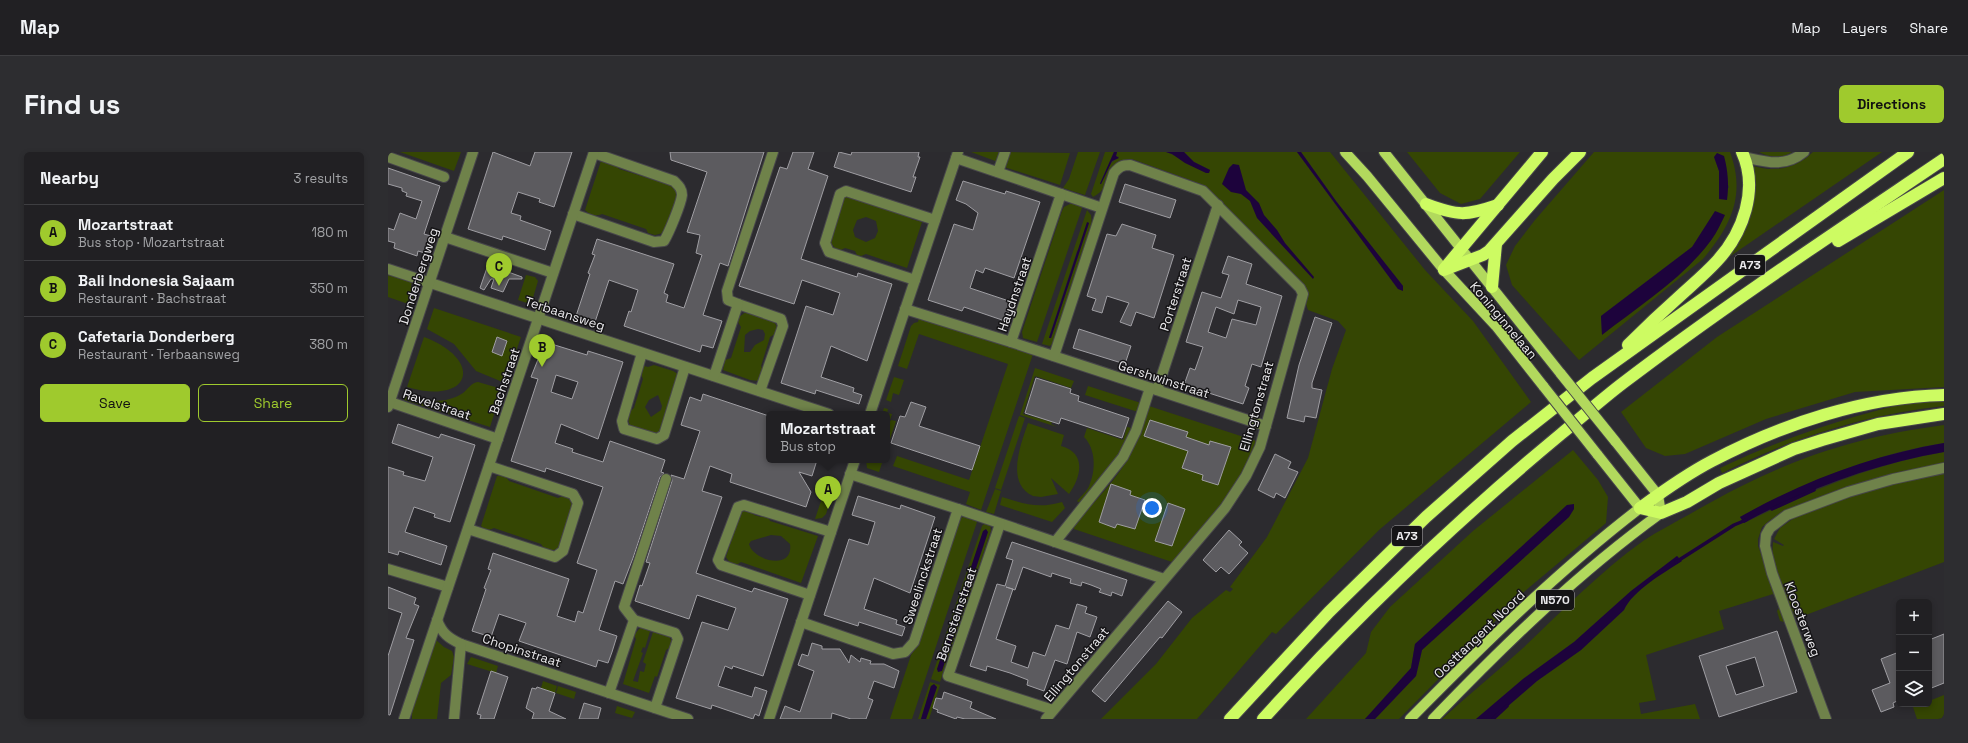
<!DOCTYPE html>
<html lang="en">
<head>
<meta charset="utf-8">
<style>
  :root { --surface:#212023; --page:#2d2d30; --text:#f1f3f6; --muted:#a2a3a6; --line:#3e3e41; --accent:#9fca2d }
  body { margin:0; font-family:"Space Grotesk",sans-serif; background:var(--page); color:var(--text) }
  .controls { position:absolute; right:12px; bottom:12px; display:grid; overflow:hidden; border-radius:6px; box-shadow:0 2px 6px #0003 }
  .controls button { width:36px; height:36px; display:grid; place-items:center; padding:0; border:0; border-bottom:1px solid var(--line); background:var(--surface); color:var(--text); font:20px sans-serif }
  .you { position:absolute; left:764px; top:356px; width:14px; height:14px; margin:-10px; border:3px solid #fff; border-radius:50%; background:#1a73e8; box-shadow:0 0 0 6px #1a73e833 }
  .badge { display:grid; place-items:center; width:26px; height:26px; border-radius:50%; background:var(--accent); color:#111; font-size:13px; font-weight:700 }
  .pin { position:absolute; translate:-50% -33px; filter:drop-shadow(0 1px 2px #0008) }
  .pin::after { content:''; position:absolute; top:21px; width:14px; height:12px; background:inherit; clip-path:polygon(0 0,100% 0,50% 100%) }
  .popup { position:absolute; left:378px; top:259px; width:124px; height:52px; box-sizing:border-box; display:grid; place-content:center; border-radius:6px; background:var(--surface); filter:drop-shadow(0 1px 3px #0005); font-size:13px; white-space:nowrap; color:var(--muted) }
  .popup b { font-size:15px; color:var(--text) }
  .popup::after { content:''; position:absolute; left:50%; top:100%; margin-left:-8px; border:8px solid transparent; border-top-color:var(--surface) }
  .list { margin:0; padding:0; list-style:none }
  h2 { display:flex; justify-content:space-between; align-items:center; height:52px; margin:0; padding:0 16px; font-size:17px }
  h2 small { font-size:13px; font-weight:400; color:var(--muted) }
  .list li { display:grid; grid-template-columns:26px 1fr auto; gap:12px; align-items:center; box-sizing:border-box; height:56px; padding:0 16px; border-top:1px solid var(--line) }
  .list b { display:block; font-size:15px; white-space:nowrap }
  .list p { margin:0; font-size:13px; white-space:nowrap; color:var(--muted) }
  .list em { font-size:13px; font-style:normal; color:var(--muted) }
  .actions { display:flex; gap:8px; padding:12px 16px }
  .actions a { flex:1; padding:9px 0; border:1px solid var(--accent); border-radius:6px; text-align:center; font-size:14px; color:var(--accent) }
  .actions .main { background:var(--accent); color:#111 }
  .icon { flex:none; width:22px; height:22px; fill:none; stroke:currentColor; stroke-width:2; stroke-linecap:round; stroke-linejoin:round }
  .map { position:relative; flex:none; width:1556px; height:567px; overflow:hidden; border-radius:6px }
  header { display:flex; align-items:center; gap:24px; box-sizing:border-box; height:56px; padding:0 20px; background:var(--surface); border-bottom:1px solid var(--line) }
  header strong { font-size:19px }
  nav { display:flex; gap:22px; margin-inline-start:auto; font-size:14px }
  .intro { display:flex; align-items:center; justify-content:space-between; box-sizing:border-box; height:96px; padding:0 24px }
  h1 { margin:0; font-size:28px }
  .button { padding:10px 18px; border-radius:6px; background:var(--accent); color:#111; font-size:14px; font-weight:700 }
  main { display:flex; gap:24px; padding:0 24px }
  aside { flex:1; background:var(--surface); border-radius:6px; box-shadow:0 2px 6px #0003 }
  .map>svg:first-child { display:block }
  .green { fill:#354603; fill-rule:evenodd }
  .water { fill:#1d033c }
  .lines { fill:none; stroke-linecap:round; stroke-linejoin:round }
  .stream { stroke:#1d033c; stroke-width:3.5 }
  .building { fill:#5c5b5f; stroke:#9f9ea3; fill-rule:evenodd }
  .minor-casing { stroke:#47464a; stroke-width:12 }
  .major-casing { stroke:#47464a; stroke-width:12 }
  .highway-casing { stroke:#47464a; stroke-width:14 }
  .minor { stroke:#6f824a; stroke-width:10 }
  .major { stroke:#b2d95d; stroke-width:10 }
  .highway { stroke:#cdfb62; stroke-width:12 }
  .major-bridge-casing { stroke:#47464a; stroke-width:12; stroke-linecap:butt }
  .major-bridge { stroke:#b2d95d; stroke-width:10 }
  .labels { text-anchor:middle; stroke-width:3; stroke-linejoin:round; paint-order:stroke }
  .shield { fill:#151416; stroke:#abaaac; stroke-width:1 }
  .shield-label { font-size:12px; font-weight:bold; fill:#ebeaed }
  .street-label { font-size:13px; fill:#ebeaed; stroke:#151416 }
</style>
</head>
<body>
<header>
<strong>Map</strong>
<nav><a>Map</a><a>Layers</a><a>Share</a></nav>
</header>
<div class="intro"><h1>Find us</h1><a class="button">Directions</a></div>
<main>
<aside>
<h2>Nearby<small>3 results</small></h2>
<ul class="list">
<li><span class="badge">A</span><div><b>Mozartstraat</b><p>Bus stop · Mozartstraat</p></div><em>180 m</em></li>
<li><span class="badge">B</span><div><b>Bali Indonesia Sajaam</b><p>Restaurant · Bachstraat</p></div><em>350 m</em></li>
<li><span class="badge">C</span><div><b>Cafetaria Donderberg</b><p>Restaurant · Terbaansweg</p></div><em>380 m</em></li>
</ul>
<div class="actions"><a class="main">Save</a><a>Share</a></div>
</aside>
<div class="map">
<svg width="1556" height="567" viewBox="0 0 1556 567">
  <rect width="100%" height="100%" fill="#2c2b2f"/>
  <!-- green -->
  <g class="green">
    <path d="M12,0h61l-7,19z"/>
    <path d="M583,0h30l-3,10z"/>
    <path d="M620,0l62,1 -10,32 -56,-18z"/>
    <path d="M690,0h22l-15,43 -22,-7 6,-9z"/>
    <path d="M717,0h9l-14,31 1,1 10,-21 8,-6 -3,-1 1,-4h49c14,5 28,15 42,21l2,-3 -16,-8 -10,-10h113l101,137 5,-3 -67,-85 -35,-49h29l95,118 48,51 58,81 -152,128 -103,104 -4,-2 -75,87h-96l55,-55 36,-46 34,-28 4,2 3,-3 -3,-2 37,-50 41,-79 24,-89 14,-39 -8,-9 -30,-11 -2,-6 2,-9 -5,-11 -95,-95 -7,-5 -69,-25c-24,0 -19,29 -39,38l-2,-3z"/>
    <path d="M1019,0h113l-40,47 -19,5 -21,-11z"/>
    <path d="M1206,0h136c16,43 1,74 -27,107l-124,101 -67,-75 -6,-20 9,-19 20,-26zM1326,5l15,30 -10,12v-28zM1324,87c-31,37 -71,65 -110,95l-1,-18 91,-69z"/>
    <path d="M1371,0h33c-11,7 -22,6 -33,0z"/>
    <path d="M1425,0h69l-163,112c24,-35 39,-53 34,-98 23,7 43,2 60,-14z"/>
    <path d="M213,9h6l10,3 2,5 45,14 5,-2 3,2 6,11 -11,34 -4,5 -8,2 -7,-2 -2,-4 -44,-15c-7,3 -12,1 -17,-4z"/>
    <path d="M1556,38v197l-89,5 -89,27 -81,35 -20,2 -19,-8 -25,-36 96,-75z"/>
    <path d="M462,43l8,2 2,4 50,16 1,2 11,3 -15,46 -41,-14 -5,2 -4,-1 -2,-4 -10,-3 -4,2 -6,-2 -5,-6 15,-45zM478,65l10,4 2,10 -3,7 -9,4 -11,-5 -2,-7 4,-10z"/>
    <path d="M684,51l9,2 1,3 -45,134 -14,-4 -1,-6 40,-121 2,-4z"/>
    <path d="M699,58l4,5 1,11 -37,115 -5,5 -8,-2zM701,70v1l-38,115 -2,-1 28,-86 3,-2z"/>
    <path d="M0,123l24,7 -1,4 4,5 -4,14 -23,-8z"/>
    <path d="M138,123l9,2 3,4 -6,20 -5,2 -9,-3z"/>
    <path d="M46,156l87,29 -16,46 -29,-12 -22,-27 -27,-15z"/>
    <path d="M358,160l27,8 4,7 -2,7 -5,3 -9,29 2,4 -4,11 -9,-1 -27,-10 2,-10 6,-2 10,-31 -3,-5 1,-5zM370,177l5,1 2,4 -1,6 -9,5 -5,7h-6l1,-17 5,-4z"/>
    <path d="M531,166l62,18 4,4 48,14 -52,156 -15,-6 4,-12 -77,-26 4,-10 72,24 39,-116 -89,-30 -12,35 -9,-3 13,-40 3,-3 4,-1z"/>
    <path d="M36,185c61,23 47,69 -17,50z"/>
    <path d="M266,213l19,6 8,5 -8,13 -9,29 2,5 -7,10 -4,1 -25,-9c-3,-7 -3,-12 4,-17l9,-29 -2,-5 3,-8 4,1zM270,243l4,11 -1,4 -10,7 -6,-10 4,-7z"/>
    <path d="M647,216l39,13 -3,7 -36,-12 -12,38 29,8 -1,2 6,3 -37,-12z"/>
    <path d="M506,225l10,3 -5,15 -6,-2 -2,9 -5,-2z"/>
    <path d="M90,230l24,7 -12,38 -86,-27v-4c20,5 41,9 59,-3 5,-4 8,-10 15,-11z"/>
    <path d="M700,234l53,17 -3,9 -53,-17z"/>
    <path d="M1556,247v7c-80,9 -150,31 -222,67l-2,-5c57,-27 117,-48 179,-63 14,-3 30,-4 45,-6z"/>
    <path d="M761,254l107,35c-18,48 -50,84 -84,121l-98,-33 -1,-3c18,-21 40,-42 54,-66 10,-17 15,-36 22,-54z"/>
    <path d="M496,256l4,1 -1,4 5,1 -3,9 2,-3 5,1 -7,21 -2,-1v-27h-5z"/>
    <path d="M631,264l6,2 -24,72 -6,-2z"/>
    <path d="M640,271l36,12 -3,11c26,7 20,31 8,48l-18,-16 7,16 -17,3 -8,-1c-28,-13 -12,-52 -5,-73z"/>
    <path d="M1556,273v18c-72,11 -140,40 -204,74l4,6c65,-32 129,-59 200,-71v11l-50,10 -46,14 -62,24 -17,10 -7,6 -4,12v7l30,77 -8,-2 -3,-10 2,-3 -6,-14 -54,17 5,18 -78,26 10,45 -17,3 2,11 54,-10 5,15h-207l44,-38 44,-31 43,-40c8,-19 41,-38 57,-49l-4,-5 -46,35 -57,51 -51,37 -47,40h-34c26,-24 55,-47 81,-71 39,-37 77,-76 120,-107 15,-10 31,-18 47,-27 86,-50 155,-76 254,-89z"/>
    <path d="M739,275l5,1 -16,33 -35,43 -4,-3c4,-5 10,-10 12,-15 7,-15 7,-37 -5,-49l3,-9 36,12z"/>
    <path d="M1185,298l25,30 10,17 -2,26 -81,68 -126,128h-24l41,-43 6,-26 147,-133 5,-12h-7l-152,139 -4,24 -46,51h-59l60,-66 5,-21 19,-25 83,-76z"/>
    <path d="M478,308h17l-4,12 -12,-4z"/>
    <path d="M1556,319v91l-146,56 -6,-5 -20,-56 1,-15 10,4 1,-1 -10,-6 6,-11 14,-10 42,-18 46,-15z"/>
    <path d="M114,323l4,2 3,4 49,17 5,-2 7,3 4,7 -15,42c-8,4 -14,3 -18,-4l-47,-16c-6,3 -9,2 -13,-2l16,-50z"/>
    <path d="M441,325l8,2 -11,35 -4,4 -7,1z"/>
    <path d="M607,337l6,2 -7,23 -8,-2z"/>
    <path d="M614,345c23,7 36,12 60,5l3,6 -13,14 -52,-17z"/>
    <path d="M357,358l7,1 2,4 7,2 3,-2 4,1 2,5 48,15 -17,47 -60,-21 -5,3 -6,-2 -4,-6 15,-46zM383,383l10,1 9,8c4,27 -37,17 -41,0l2,-3z"/>
    <path d="M576,364l12,4 1,2 -65,197h-22l21,-64 7,-10 42,-126z"/>
    <path d="M597,371l5,2 1,6 -51,151 -9,-3 51,-153z"/>
    <path d="M257,475l6,1 -6,20 -2,-1 -2,5 2,1 -10,28 5,1 2,-11 4,1 2,-8 -3,-2 11,-33 15,7 3,6 -1,5 -5,3 -9,27 -2,-1 -6,17 -26,-9 13,-45 -2,-4 6,-7z"/>
    <path d="M48,488l8,7 8,4 2,6 -3,18 -10,8 -4,36h-25v-8z"/>
    <path d="M83,505l27,9 -2,7 -29,-9z"/>
    <path d="M155,529l14,5 -2,7 -14,-5z"/>
    <path d="M542,530l10,3 -11,34h-3l11,-32 -6,-1 -10,33h-3z"/>
    <path d="M170,534l18,6 -2,7 -18,-6z"/>
    <path d="M1556,543v24h-27l-4,-12 7,-3h9v-3z"/>
    <path d="M229,554l18,6 -3,6 -17,-5z"/>
  </g>
  <!-- water -->
  <g class="water">
    <path d="M726,0h3l-1,4 3,2 -7,3 -11,23h-1z"/>
    <path d="M778,0h18l10,10 16,8 -1,3h-3l-21,-10 -13,-9z"/>
    <path d="M909,0h4l35,49 67,85v5l-5,-2z"/>
    <path d="M1329,1l7,3c4,15 5,29 3,44l-8,-1v-28l-5,-14z"/>
    <path d="M845,12l6,1 7,25 13,13 5,12 13,15 8,13 29,34 -1,2 -56,-61 -7,-17 -9,-7 -10,-2 -9,-8 7,-16z"/>
    <path d="M1327,59l10,4c-4,8 -8,17 -13,24 -28,39 -73,67 -110,96l-1,-19 91,-69z"/>
    <path d="M699,70l2,1 -38,115h-2z"/>
    <path d="M1556,291v9c-70,12 -138,37 -200,71l-4,-6c63,-36 133,-62 204,-74z"/>
    <path d="M1186,352v5l-5,8 -147,133 -6,26 -41,43h-10l46,-51 4,-24 152,-139z"/>
    <path d="M598,377l2,3 -46,139 -4,1 -1,-3 46,-138z"/>
    <path d="M1289,404l5,5c-17,11 -50,30 -58,49l-43,40 -44,31 -44,38h-17l47,-40 51,-37 57,-51z"/>
    <path d="M546,532l3,3 -11,32h-5l10,-33z"/>
  </g>
  <g class="lines">
    <!-- stream -->
    <g class="stream">
      <path d="M1384,357l42,-19"/>
      <path d="M1288,410l58,-37 12,-5"/>
      <path d="M1105,567l14,-13"/>
    </g>
  </g>
  <!-- building -->
  <g class="building">
    <path d="M105,0l37,14 5,-14h37l-18,55 -15,-5 1,-3 -22,-7 -7,21 10,3 -1,4 31,11 -6,19 -42,-14 -1,4 -34,-11z"/>
    <path d="M282,0h94l-36,114 -8,-3 -17,52 19,6 -9,27 -11,-3 -2,7 -76,-26 5,-15 2,1 7,-22 -29,-10 -14,42 -19,-6 14,-42 -2,-1 7,-18 -3,-1 5,-15 77,25 -10,29 4,2 -2,7 18,6 18,-53 -6,-2 4,-18 -13,-3 20,-60 -36,-12z"/>
    <path d="M405,0h21l-6,17 20,7 -27,83 56,18 1,-4 34,11 -25,77 -36,-15 -10,31 33,11 -1,4 9,3 -3,9 -43,-14 -1,4 -34,-11 25,-77 27,9 7,-22 -38,-13 -8,24 -55,-18 41,-119 7,2z"/>
    <path d="M451,0l12,3 1,-3h67l-1,5h2l-7,20h3l-5,15 -77,-25z"/>
    <path d="M0,16l52,18 -16,48 7,2 -6,17 -7,-2 -1,5 -23,-8 1,-5 -7,-2v-13l6,2 6,-17 16,6 6,-18 -16,-5 1,-3 -5,-2v-3l-14,-4z"/>
    <path d="M575,29l42,13 1,-3 34,11 -26,76 -29,-10 -2,5 -7,-3 -6,18 42,14 -7,19 -41,-14 -2,4 -34,-11 26,-76 19,6 5,-17 -12,-9 -10,-4z"/>
    <path d="M737,32l51,16 -6,18 -51,-16z"/>
    <path d="M734,72l34,11 -4,13 22,7 -20,63 -18,-6 -5,14 -11,-4 9,-19 -22,-7 -5,17 -10,-3 4,-11 -9,-3 20,-62 9,2z"/>
    <path d="M840,104l24,8 -6,20 36,12 -21,71 -9,-3 -7,22 4,2 -6,16 -59,-19 6,-17 5,2 8,-23 -17,-5 16,-50 19,6 8,-23 -7,-2zM850,148l23,7 -5,18 -24,-6 -6,19 -18,-6 8,-25 18,7z"/>
    <path d="M101,110l10,3 -2,3 25,9v2h-13l-6,13 -12,-4 3,-9h-3l-7,11 -4,-2z"/>
    <path d="M927,165l17,6 -20,60v5l10,2 -6,28 -11,-2 -1,6 -17,-4 12,-53z"/>
    <path d="M691,177l52,17 -6,18 -52,-16z"/>
    <path d="M109,185l10,4 -5,15 -10,-4z"/>
    <path d="M157,190l42,13 1,-4 35,11 -25,77 -37,-15 -6,19 18,6 -1,3 31,10 7,-21 55,19 -4,12 3,1 -4,4 -27,81 -10,26 -8,-3 -16,49 18,6 -5,16 -4,11 -10,-3 -2,7 -77,-26 7,-18 -27,-9 -8,23 -19,-6 14,-42 -2,-1 7,-18 -3,-1 5,-16 76,26 -12,37 18,6 3,-11 5,2 14,-43 -20,-7 26,-76 -57,-19 -1,4 -34,-11 27,-82 -7,-2zM168,223l22,7 -6,17 -21,-7z"/>
    <path d="M648,226l35,11 -1,4 9,3 -1,5 51,17 -7,20 -61,-20 -2,6 -34,-11z"/>
    <path d="M315,242l66,22v44h48l-5,16 -13,-4 12,20 -5,15 -76,-25 2,-8 -22,-8 -8,25 20,6 -26,76 56,19 2,-4 34,11 -25,77 -30,-10 -1,3 -7,-3 -7,20 34,11 3,-10 12,4 -8,25 -4,-2 -2,5 -41,-14 -1,4 -35,-11 26,-76 26,8 8,-22 -39,-13 -8,24 -54,-18 5,-16 2,1 8,-23 -4,-1 26,-81 -1,-6 13,4 16,-48 -19,-6 6,-19 3,-9 11,4z"/>
    <path d="M523,250l15,5 -7,19 61,20 -8,24 -81,-27 9,-27 5,1z"/>
    <path d="M762,268l38,12 -2,5 23,8 1,-4 21,6 -13,38 -16,-5 1,-5 -21,-7 6,-17 -44,-15z"/>
    <path d="M10,272l41,14 2,-4 34,11 -25,77 -16,-5 1,-3 -21,-7 -9,25 42,14 -6,19 -42,-14 -1,4 -10,-3v-85l16,5 -1,3 22,6 8,-24 -41,-14z"/>
    <path d="M887,302l16,8 -3,6 10,4 -13,26 -9,-5 -2,5 -16,-8z"/>
    <path d="M723,332l20,7 -1,4 15,5 -10,29 -18,-5 -2,4 -16,-6z"/>
    <path d="M470,344l42,13 1,-4 34,12 -25,76 -36,-15 -10,31 33,11 -1,4 9,3 -3,9 -43,-14 -1,4 -34,-11 25,-76 19,6 7,-23 -23,-7z"/>
    <path d="M780,351l17,6 -13,37 -17,-5z"/>
    <path d="M841,378l13,12 -3,3 9,8 -19,21 -8,-7 -5,5 -13,-12z"/>
    <path d="M624,390l115,38 -5,16 -10,-4 -1,4 -12,-4 2,-3 -10,-4 -9,-3 -1,4 -11,-3 1,-4 -10,-3 -9,-3 -1,4 -28,-10 -8,23 -9,-3 7,2 -17,50 20,7 -5,16 17,6 5,-16 12,4 11,-31 13,4 8,-25 10,3 -2,6 12,4 -7,20 -13,-5 -10,32 -12,-4 -11,31 -17,-6 1,-5 -18,-7 -23,-7 -1,5 -16,-5 27,-82 8,2 8,-26 -7,-2z"/>
    <path d="M0,435l28,11 -2,6 5,2 -13,32 8,2 -24,75h-2v-59l14,-43 -14,-5z"/>
    <path d="M780,449l14,11 -20,26 -2,-1 -55,65 -13,-11z"/>
    <path d="M1389,479l20,61 -78,25 -20,-61zM1367,505l9,29 -28,9 -10,-29z"/>
    <path d="M1556,482v49l-15,6v-49z"/>
    <path d="M424,491l10,3v3h18l9,14 2,-8 9,7 1,-4 10,3 -1,3h14l15,7 -5,17 -20,-7 -6,17 5,2 -7,19h-15l-19,-6 -1,6h-51l5,-13 15,6 14,-41 -16,-6 4,-11 6,2z"/>
    <path d="M1511,500v52l-2,-3 -4,2 1,4 -13,5 -9,-22 18,-7 -9,-24z"/>
    <path d="M103,519l17,6 -14,42h-14l1,-4 -4,-1z"/>
    <path d="M149,535l18,6 -6,18 17,8h-34l2,-6 -8,-5 6,-20 4,1z"/>
    <path d="M556,540l28,10 -2,6 26,11h-31l-8,-2 -1,2 -19,-7 1,-2 -5,-2 3,-10 6,1z"/>
    <path d="M196,551l17,5 -3,11h-19z"/>
  </g>
  <g class="lines">
    <defs>
      <g id="minor">
        <path d="M0,5l56,20"/>
        <path d="M1356,5c22,5 41,11 60,-5"/>
        <path d="M610,20l7,-20"/>
        <path d="M673,42l41,14"/>
        <path d="M185,62l81,28 10,-1c5,-8 17,-37 18,-46 0,-7 -4,-10 -8,-14l-80,-28"/>
        <path d="M57,85l108,36"/>
        <path d="M0,117l441,145"/>
        <path d="M527,128l-86,-28 -4,-9 15,-49 6,-3 89,29"/>
        <path d="M350,152l43,15 2,7 -23,65"/>
        <path d="M517,157l106,33 50,-148 -105,-36"/>
        <path d="M623,190l255,84"/>
        <path d="M254,201l-20,68 2,8 33,10 7,-4 21,-68"/>
        <path d="M326,224l24,-72 -10,-4 -1,-9 46,-139"/>
        <path d="M769,238l61,-185"/>
        <path d="M2,250l108,37"/>
        <path d="M0,255l85,-255"/>
        <path d="M482,262l88,-262"/>
        <path d="M570,357l206,70"/>
        <path d="M612,372l-52,152 105,34"/>
        <path d="M80,377l87,28 8,-6 15,-48 -5,-9 -84,-28"/>
        <path d="M667,390l68,-85 13,-26 14,-43"/>
        <path d="M0,417l60,18"/>
        <path d="M422,443l-89,-30 -3,-5 20,-53 6,-2 87,27"/>
        <path d="M49,468c5,13 11,18 24,24l227,75"/>
        <path d="M246,468l41,13 3,6 -23,69"/>
        <path d="M413,470l92,32 12,-2 9,-10 44,-133 -108,-35"/>
        <path d="M221,541l25,-73 -10,-13 42,-128"/>
        <path d="M16,567l190,-567"/>
        <path d="M66,567l7,-75"/>
        <path d="M381,567l86,-259"/>
        <path d="M658,567l179,-211 21,-32 14,-29 43,-153 -3,-6 -97,-97 -73,-26c-8,0 -11,2 -16,8l-60,183"/>
        <path d="M1438,567l-54,-146 -7,-27 1,-11 4,-7 17,-13 61,-23 45,-13 51,-11"/>
      </g>
      <g id="major">
        <path d="M957,0l22,24 77,94 52,56 48,61"/>
        <path d="M996,0l177,222"/>
        <path d="M1022,567c73,-74 148,-148 230,-211l-43,-54"/>
        <path d="M1045,567c71,-74 145,-146 228,-206l-3,-18 -43,-54"/>
      </g>
      <g id="highway">
        <path d="M1038,52c32,12 40,12 72,1"/>
        <path d="M1450,89l106,-63"/>
        <path d="M1056,117l98,-117"/>
        <path d="M1056,118l39,-15 6,-4 64,-72 27,-27"/>
        <path d="M1104,135l4,-43"/>
        <path d="M1240,193c17,-17 35,-34 53,-50 12,-11 25,-22 36,-34 26,-28 42,-72 25,-109"/>
        <path d="M1252,356c23,-17 47,-34 72,-47 70,-37 152,-64 232,-66"/>
        <path d="M1252,356l21,5 26,-11 32,-19 75,-34 28,-9 56,-16 66,-10"/>
        <path d="M842,567l99,-107 97,-95 86,-76 80,-63 316,-226"/>
        <path d="M875,567c93,-103 192,-197 298,-285 21,-17 41,-35 62,-51 104,-79 213,-151 321,-224"/>
      </g>
    </defs>
    <!-- minor casing -->
    <use href="#minor" class="minor-casing"/>
    <!-- major casing -->
    <use href="#major" class="major-casing"/>
    <!-- highway casing -->
    <use href="#highway" class="highway-casing"/>
    <!-- minor -->
    <use href="#minor" class="minor"/>
    <!-- major -->
    <use href="#major" class="major"/>
    <!-- highway -->
    <use href="#highway" class="highway"/>
    <defs>
      <g id="major-bridge">
        <path d="M1173,222l54,67"/>
        <path d="M1156,235l53,67"/>
      </g>
    </defs>
    <!-- major-bridge casing -->
    <use href="#major-bridge" class="major-bridge-casing"/>
    <!-- major-bridge -->
    <use href="#major-bridge" class="major-bridge"/>
  </g>
  <g class="labels">
    <!-- shield labels -->
    <g class="shield">
      <rect x="1347" y="103" width="30" height="20" rx="3"/>
      <rect x="1004" y="374" width="30" height="20" rx="3"/>
      <rect x="1148" y="438" width="38" height="20" rx="3"/>
    </g>
    <g class="shield-label">
      <text x="1362" y="117">A73</text>
      <text x="1019" y="388">A73</text>
      <text x="1167" y="452">N570</text>
    </g>
    <!-- street labels -->
    <g class="street-label">
      <text transform="translate(30 124) rotate(-72)" y="5">Donderbergweg</text>
      <text transform="translate(626 142) rotate(-71)" y="5">Haydnstraat</text>
      <text transform="translate(787 142) rotate(-72)" y="5">Porterstraat</text>
      <text transform="translate(177 161) rotate(18)" y="5">Terbaansweg</text>
      <text transform="translate(1116 168) rotate(50)" y="5">Koninginnelaan</text>
      <text transform="translate(776 227) rotate(18)" y="5">Gershwinstraat</text>
      <text transform="translate(116 229) rotate(-71)" y="5">Bachstraat</text>
      <text transform="translate(49 252) rotate(19)" y="5">Ravelstraat</text>
      <text transform="translate(868 254) rotate(-74)" y="5">Ellingtonstraat</text>
      <text transform="translate(534 424) rotate(-72)" y="5">Sweelinckstraat</text>
      <text transform="translate(568 462) rotate(-71)" y="5">Bernsteinstraat</text>
      <text transform="translate(1415 467) rotate(69)" y="5">Kloosterweg</text>
      <text transform="translate(1091 482) rotate(-44)" y="5">Oosttangent Noord</text>
      <text transform="translate(134 498) rotate(18)" y="5">Chopinstraat</text>
      <text transform="translate(688 512) rotate(-50)" y="5">Ellingtonstraat</text>
    </g>
  </g>
</svg>
<div class="controls">
<button>+</button>
<button>−</button>
<button><svg class="icon" aria-label="layers" viewBox="0 0 24 24"><path d="M12 4l9 5-9 5-9-5zM3 14l9 5 9-5"/></svg></button>
</div>
<div class="you"></div>
<div class="pin badge" style="left:440px;top:357px">A</div>
<div class="popup"><b>Mozartstraat</b>Bus stop</div>
<div class="pin badge" style="left:154px;top:215px">B</div>
<div class="pin badge" style="left:111px;top:134px">C</div>
</div>
</main>
</body>
</html>
